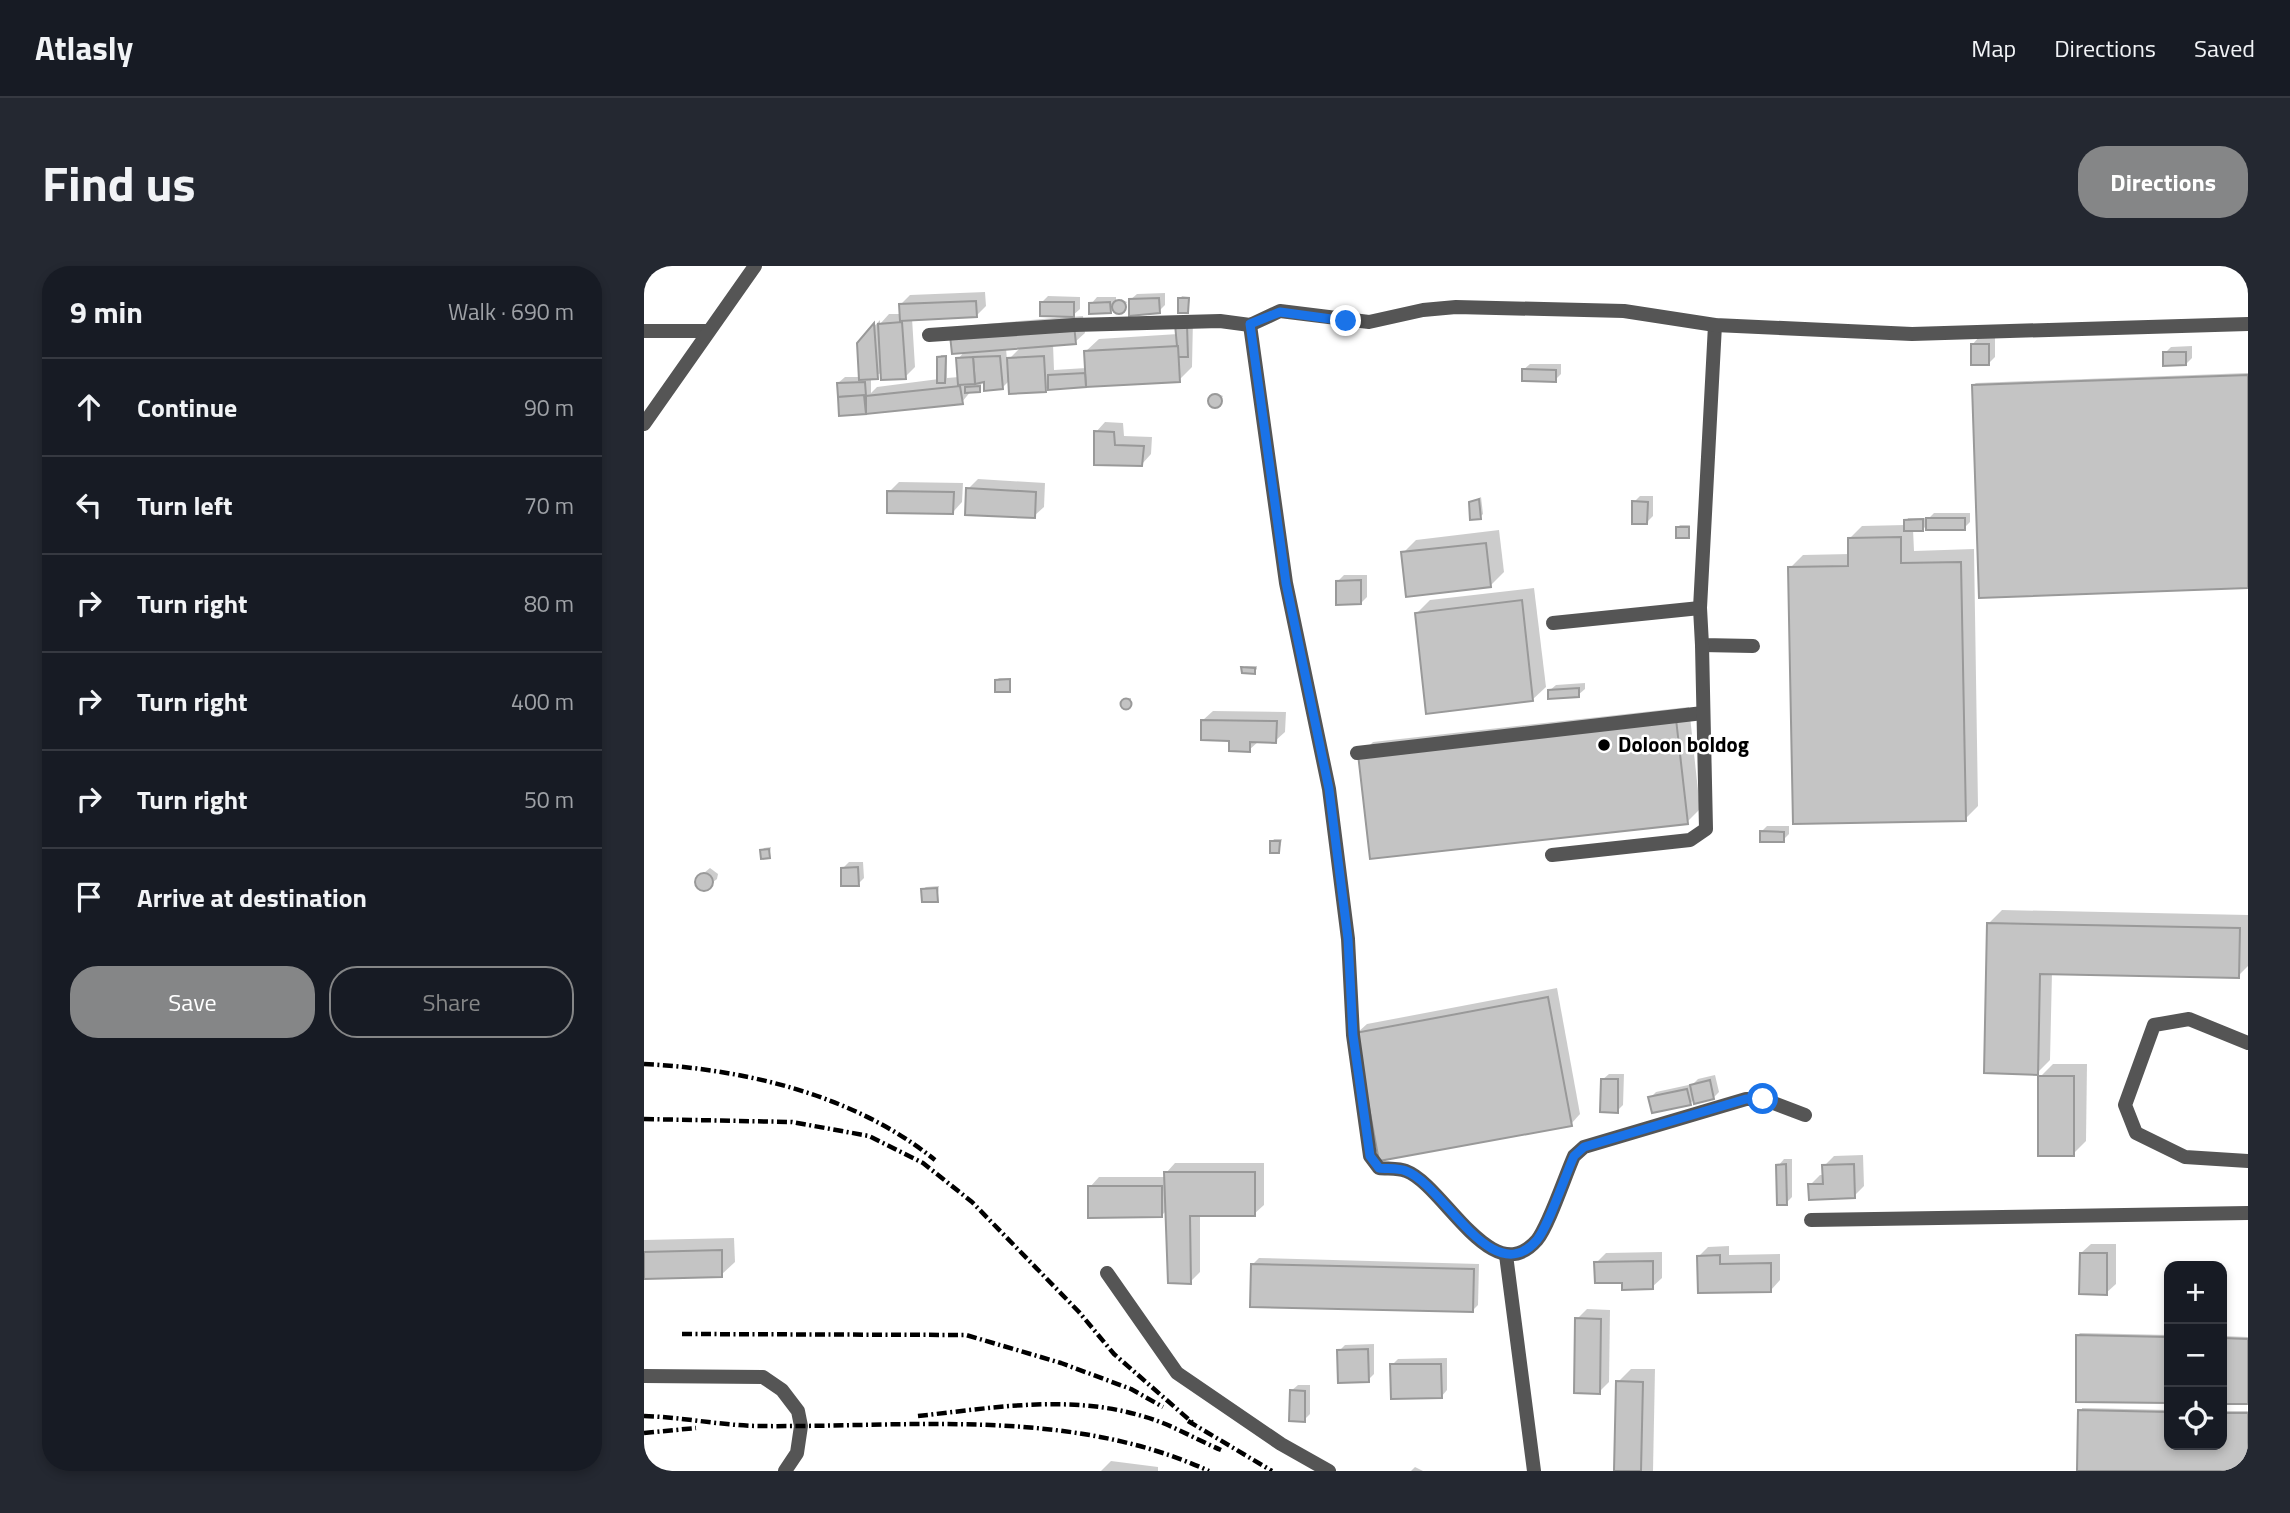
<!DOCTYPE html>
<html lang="en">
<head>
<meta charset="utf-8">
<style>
  :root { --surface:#171b24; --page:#242831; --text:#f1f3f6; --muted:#9ea1a6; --line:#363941; --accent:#858687 }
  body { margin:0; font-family:"Titillium Web",sans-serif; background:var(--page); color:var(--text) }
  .controls { position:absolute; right:21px; bottom:21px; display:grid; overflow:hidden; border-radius:14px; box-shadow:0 4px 10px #0003 }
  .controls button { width:63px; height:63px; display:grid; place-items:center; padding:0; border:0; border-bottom:2px solid var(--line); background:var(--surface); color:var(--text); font:35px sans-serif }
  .stop { position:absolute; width:21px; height:21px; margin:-16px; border:5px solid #1a73e8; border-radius:50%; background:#fff }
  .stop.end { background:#1a73e8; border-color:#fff; box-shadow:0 2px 7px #0008 }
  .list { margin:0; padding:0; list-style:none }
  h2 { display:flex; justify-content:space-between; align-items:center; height:91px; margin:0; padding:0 28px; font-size:30px }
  h2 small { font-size:23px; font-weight:400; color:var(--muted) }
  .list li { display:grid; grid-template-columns:46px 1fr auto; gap:21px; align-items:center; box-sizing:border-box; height:98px; padding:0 28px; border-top:2px solid var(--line) }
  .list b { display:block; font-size:26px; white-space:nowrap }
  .list em { font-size:23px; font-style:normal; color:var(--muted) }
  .actions { display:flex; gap:14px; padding:21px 28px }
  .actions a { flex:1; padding:16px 0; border:2px solid var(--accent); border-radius:28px; text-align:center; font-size:24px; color:var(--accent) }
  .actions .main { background:var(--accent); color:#fff }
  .icon { flex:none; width:38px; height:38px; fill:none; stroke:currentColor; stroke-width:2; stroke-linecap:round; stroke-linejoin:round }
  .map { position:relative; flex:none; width:1604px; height:1205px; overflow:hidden; border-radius:28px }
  header { display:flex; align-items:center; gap:42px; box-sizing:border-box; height:98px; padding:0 35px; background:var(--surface); border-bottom:2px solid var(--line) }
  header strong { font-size:33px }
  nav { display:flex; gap:38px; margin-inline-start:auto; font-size:24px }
  .intro { display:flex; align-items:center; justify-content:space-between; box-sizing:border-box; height:168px; padding:0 42px }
  h1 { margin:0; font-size:49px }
  .button { padding:18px 32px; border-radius:28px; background:var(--accent); color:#fff; font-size:24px; font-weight:700 }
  main { display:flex; gap:42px; padding:0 42px }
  aside { flex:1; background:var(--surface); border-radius:28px; box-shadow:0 4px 10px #0003 }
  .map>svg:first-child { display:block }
  .shadow { fill:#0003; fill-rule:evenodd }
  .building { fill:#c4c4c4; stroke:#999; stroke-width:2 }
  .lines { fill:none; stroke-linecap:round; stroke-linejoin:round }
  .minor { stroke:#555; stroke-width:14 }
  .rail { stroke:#000; stroke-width:4.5; stroke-dasharray:10 3.5 2 3.5; stroke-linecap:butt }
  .route { stroke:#1a73e8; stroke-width:9 }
  .poi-dot { fill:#000; stroke:#fff; stroke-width:2.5 }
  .labels { text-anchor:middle; stroke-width:5; stroke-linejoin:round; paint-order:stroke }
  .poi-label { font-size:21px; font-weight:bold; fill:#000; stroke:#fff; text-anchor:start }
</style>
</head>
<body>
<header>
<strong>Atlasly</strong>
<nav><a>Map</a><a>Directions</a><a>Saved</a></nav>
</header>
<div class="intro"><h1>Find us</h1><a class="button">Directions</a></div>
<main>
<aside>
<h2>9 min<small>Walk · 690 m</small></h2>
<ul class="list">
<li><svg class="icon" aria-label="ahead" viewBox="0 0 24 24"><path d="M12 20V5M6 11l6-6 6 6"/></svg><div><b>Continue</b></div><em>90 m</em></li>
<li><svg class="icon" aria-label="left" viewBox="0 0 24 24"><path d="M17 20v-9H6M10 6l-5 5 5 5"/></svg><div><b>Turn left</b></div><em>70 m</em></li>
<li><svg class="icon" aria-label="right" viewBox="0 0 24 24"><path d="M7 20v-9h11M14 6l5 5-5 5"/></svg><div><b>Turn right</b></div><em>80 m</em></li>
<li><svg class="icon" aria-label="right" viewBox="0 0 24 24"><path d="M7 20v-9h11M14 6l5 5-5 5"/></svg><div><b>Turn right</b></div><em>400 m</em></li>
<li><svg class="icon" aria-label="right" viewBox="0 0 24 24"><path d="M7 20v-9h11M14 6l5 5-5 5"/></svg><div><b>Turn right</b></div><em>50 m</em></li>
<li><svg class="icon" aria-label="arrive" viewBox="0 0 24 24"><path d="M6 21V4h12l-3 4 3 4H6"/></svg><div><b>Arrive at destination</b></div></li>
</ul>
<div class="actions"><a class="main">Save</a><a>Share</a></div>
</aside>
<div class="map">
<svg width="1604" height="1205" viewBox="0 0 1604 1205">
  <rect width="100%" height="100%" fill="#fff"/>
  <!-- shadow -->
  <g class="shadow">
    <path d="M341,26l1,14 -10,10 -64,2 3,49 -10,10 -22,-5 -12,6v15l6,-6 62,-8 2,-24h6v23l12,-1 -1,-18 7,-8 -13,-16 10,-9 104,-9 -24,-15 6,-6 32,1v12l-9,8 12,-1 2,17 -10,9 -22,2 1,26 32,-2 -1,-16 14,-13 79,-5 15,-15 -1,48 -13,13 -129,8v-3l-5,5 -35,-10 -8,8 -17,-8 -3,1 -2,9 -9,1 -9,11 -96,10 -28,-29 7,-6h16l-2,-34 21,-23v4l9,-10h12l-1,-9 10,-10zM377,81l-14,14 -1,-13z"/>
    <path d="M521,27v12l-6,6 -29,-11 7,-6z"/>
    <path d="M538,30l8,1 -2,14 -8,-12z"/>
    <path d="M453,31h19v7l5,-5 6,3 -6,10 -6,-2 3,-7 -8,8 -19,-7z"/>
    <path d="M1334,72h17v19l-6,6 -17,-18z"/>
    <path d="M1548,80v12l-6,6 -21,-11 6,-6z"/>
    <path d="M886,98h31v10l-6,6 -32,-10z"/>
    <path d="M1604,107v214l-267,9 -8,-211 3,-2z"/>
    <path d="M572,127l7,3 -7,9 -5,-2z"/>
    <path d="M461,156l18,1 1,13 28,1 -1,17 -9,10 -46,-32z"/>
    <path d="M334,213l67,4 -1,24 -10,9 -66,-27z"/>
    <path d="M255,216l64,1 -1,19 -9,10 -64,-20z"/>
    <path d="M996,230h13v20l-6,6 -13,-20z"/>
    <path d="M837,231l2,17 -3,3 -9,-14z"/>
    <path d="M1290,247h36v9l-6,6 -36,-4 -5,5h-10l1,22 60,-2 4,257 -13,13 -175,-251 13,-13 47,-1 -1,-15 13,-13 43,-1 3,-7h17v4z"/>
    <path d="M1036,259h10l-2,11 -10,-9z"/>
    <path d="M855,264l5,42 -14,14 -87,-33 13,-13z"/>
    <path d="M700,309h23v22l-6,6 -23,-22z"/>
    <path d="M890,322l12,99 -14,13 -115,-87 13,-13z"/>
    <path d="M602,400h11v3l-3,3 -11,-4z"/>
    <path d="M355,412h12l-2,12 -12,-10z"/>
    <path d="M941,417v6l-7,6 -29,-4 7,-6z"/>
    <path d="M482,432h5v5l-7,3z"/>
    <path d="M1045,441l11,102 -13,13 -327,-67 13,-13z"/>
    <path d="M569,445l73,1 -1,20 -10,9h-16l-10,9 -46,-30z"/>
    <path d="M1123,560h22v8l-6,6 -22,-8z"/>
    <path d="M630,573h8l-3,13 -7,-10z"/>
    <path d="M127,581l-2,10 -7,-7 2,-2z"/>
    <path d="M205,596h14l1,16 -6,6 -16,-15z"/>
    <path d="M66,602l8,6 -1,5 -13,10 -7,-5 2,-7z"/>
    <path d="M295,620l-2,14 -14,-11 3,-2z"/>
    <path d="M1358,644l246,5v51l-10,10 -186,-4 -2,88 -13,13 -48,-150z"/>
    <path d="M913,722l23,126 -9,10 -214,-91 10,-9z"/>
    <path d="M1409,798h34l-1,77 -13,13 -33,-77z"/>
    <path d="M965,808h15l-1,31 -6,6 -15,-31z"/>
    <path d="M1071,809l4,17 -6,6h-18l-5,6 -40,-6 6,-6 37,-8 5,-5z"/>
    <path d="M1219,889l1,31 -10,10 -44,-11 10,-10h4v-9l10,-10z"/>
    <path d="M1140,893h8v38l-6,6 -8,-37z"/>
    <path d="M531,897h89v42l-10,9h-54v58l-10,10 -24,-71 -5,5 -71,-29 9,-10h67v-4z"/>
    <path d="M90,972l1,24 -14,13 -77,2v-37z"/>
    <path d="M1447,978h25v40l-10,9 -25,-40z"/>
    <path d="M1085,980v9l51,-1v26l-9,10 -72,-34 9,-9z"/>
    <path d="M1018,986v26l-10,9 -56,-24 10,-10z"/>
    <path d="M615,992l220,6 -1,41 -6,6 -219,-47z"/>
    <path d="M943,1043l23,1 -1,72 -10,10 -22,-73z"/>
    <path d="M1436,1067l89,2v66l-92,-1v-64z"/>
    <path d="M1578,1070l26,1v66l-26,-1z"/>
    <path d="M730,1078v30l-6,6 -29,-29 6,-6z"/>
    <path d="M803,1092v32l-6,7 -49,-32 6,-6z"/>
    <path d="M987,1103h24l-2,102h-37l2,-89z"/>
    <path d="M654,1119h12v29l-6,6 -13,-29z"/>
    <path d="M1438,1142l87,2v35h53v-34h26v60h-170z"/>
    <path d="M467,1195l47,6v4h-57z"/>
    <path d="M771,1201l8,4h-12z"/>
  </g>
  <!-- building -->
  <g class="building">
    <path d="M515,32l1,15 -31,3v-17z"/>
    <path d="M534,32h11l-1,15h-10z"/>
    <circle cx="475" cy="41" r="7"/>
    <path d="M332,35l1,16 -77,4 -1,-17z"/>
    <path d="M396,36h34v15l-34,-1z"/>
    <path d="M466,36l1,11 -22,1v-11z"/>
    <path d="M258,56l4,57 -25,1 -3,-56z"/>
    <path d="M230,57l4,56 -19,1 -2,-37z"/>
    <path d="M531,58h12l1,33h-10z"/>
    <path d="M430,59l2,19 -124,10 -2,-19z"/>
    <rect x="1327" y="78" width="18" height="21"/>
    <path d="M534,80l2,36 -94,5 -2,-36z"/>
    <path d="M1519,86h23v13l-23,1z"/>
    <path d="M302,90l-1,27h-8v-26z"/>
    <path d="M356,90l3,33 -19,2v-9l-9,2 -2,-27z"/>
    <path d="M400,90l2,36 -37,2 -2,-36z"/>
    <path d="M329,91l2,27 -17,1 -2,-27z"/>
    <path d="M878,103l34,1v12l-34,-1z"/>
    <path d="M441,107l1,14 -38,3v-15z"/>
    <path d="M1604,109v213l-269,10 -7,-213z"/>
    <path d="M221,116l1,14 -28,1 -1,-14z"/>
    <path d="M316,120l3,18 -97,10v-18z"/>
    <path d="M336,120v6l-15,1v-6z"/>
    <circle cx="571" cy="135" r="7"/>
    <path d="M220,129l2,19 -27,2 -1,-19z"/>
    <path d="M450,165l20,1 1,13 29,1 -2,20 -48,-1z"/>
    <path d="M322,222l70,4 -1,26 -70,-3z"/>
    <path d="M243,225l67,1 -1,22 -66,-1z"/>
    <path d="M835,233l2,20 -11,1 -1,-18z"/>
    <path d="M988,235l16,1 -1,22h-15z"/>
    <rect x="1282" y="252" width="39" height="12"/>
    <path d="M1279,253v12h-19v-11z"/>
    <rect x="1032" y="261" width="13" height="11"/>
    <path d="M1257,271v26l60,-1 5,259 -173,3 -5,-257 60,-1v-28z"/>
    <path d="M842,277l5,44 -85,10 -5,-45z"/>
    <path d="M717,314v24l-25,1v-24z"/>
    <path d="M878,334l11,101 -107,13 -11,-101z"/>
    <path d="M597,401l14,1v6l-13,-1z"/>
    <path d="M366,413v13h-15v-12z"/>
    <path d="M935,422v9l-31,2v-9z"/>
    <circle cx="482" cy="438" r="5.5"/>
    <path d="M1032,453l12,105 -318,35 -12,-105z"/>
    <path d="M557,454l76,1 -1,22 -26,-1v10l-21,-1v-10l-28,-1z"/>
    <path d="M1116,565l24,1v10h-24z"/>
    <path d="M626,575h10l-1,12h-9z"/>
    <path d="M125,583l1,9 -9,1 -1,-9z"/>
    <path d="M214,601l1,19h-18v-18z"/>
    <circle cx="60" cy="616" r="9"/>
    <path d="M293,622l1,14h-16l-1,-13z"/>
    <path d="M1343,657l253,5 -1,50 -199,-4 -2,101 -54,-2z"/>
    <path d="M904,731l24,129 -193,35 -24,-128z"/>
    <rect x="1394" y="810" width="36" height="80"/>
    <path d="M957,813h17v34l-18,-1z"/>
    <path d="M1066,814l4,19 -20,5 -4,-19z"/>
    <path d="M1043,823l4,16 -39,8 -4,-16z"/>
    <path d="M1142,898l1,41h-10l-1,-40z"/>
    <path d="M1210,898l1,34 -46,2 -1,-16h15l-1,-19z"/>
    <path d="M520,906h91v44h-65l1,68 -23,-1z"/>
    <path d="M444,920h74v31l-74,1z"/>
    <path d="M78,984v27l-78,2v-27z"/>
    <path d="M1436,987h27v42l-28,-1z"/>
    <path d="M1076,989v9l51,-1v29l-73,1 -1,-37z"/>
    <path d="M1009,995v28l-31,1v-7h-27l-1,-21z"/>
    <path d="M607,998l223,5 -1,43 -223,-5z"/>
    <path d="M931,1052l26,1 -1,75 -26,-1z"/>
    <path d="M1432,1069l93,2v66l-93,-1z"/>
    <path d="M1578,1072l26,1v65h-26z"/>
    <path d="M724,1083l1,33 -31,1 -1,-33z"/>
    <path d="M746,1098h51l1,34 -51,1z"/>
    <path d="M972,1115l27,1 -2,89h-27z"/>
    <path d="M646,1124l15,1v31l-16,-1z"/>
    <path d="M1434,1144l91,2v33h53v-32h26v58h-171z"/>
  </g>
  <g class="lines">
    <!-- minor -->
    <g class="minor">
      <path d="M606,59l36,258 43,206 19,150 5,96 17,121 9,12c8,1 20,0 27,3 38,14 86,121 131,69 12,-15 28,-64 37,-84l10,-9 162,-48h17l42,16"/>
      <path d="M1071,59l-15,283 2,37 51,1"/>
      <path d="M0,65h64"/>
      <path d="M285,69l145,-10 146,-4 30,4 30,-14 89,11 54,-12 33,-3 168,4 91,14 197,9 336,-10"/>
      <path d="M0,158l111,-158"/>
      <path d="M909,357l147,-15"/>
      <path d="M713,487l346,-40"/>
      <path d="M908,589l138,-15 16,-11 -4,-184"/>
      <path d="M1604,777l-59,-24 -35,6 -29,80 11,28 49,24 63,4"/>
      <path d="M1167,954l437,-7"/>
      <path d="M862,989l28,216"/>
      <path d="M463,1007l70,100 104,71 48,27"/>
      <path d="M0,1110l119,1 19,13 16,21 3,15 -4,27 -12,18"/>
    </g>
    <!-- rail -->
    <g class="rail">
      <path d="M0,798c101,5 211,31 291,96"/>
      <path d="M0,853l148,3 77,14 54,27 49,39 107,110 35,42 80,70"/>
      <path d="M38,1068l284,1 95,28 70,26 32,18"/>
      <path d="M0,1150c37,1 74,9 112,10 151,2 311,-20 453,45"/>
      <path d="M274,1150c74,-8 151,-22 224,0 27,7 53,23 79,34"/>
      <path d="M544,1155l84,50"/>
      <path d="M0,1167l52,-5"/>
    </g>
  </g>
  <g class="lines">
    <!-- route -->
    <path class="route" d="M702,55l-66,-9 -30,12 36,259 43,206 19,150 5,96 17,121 9,12c8,1 20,0 27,3 38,14 86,121 131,69 12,-15 28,-64 37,-84l10,-9 162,-48h17"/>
  </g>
  <!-- markers -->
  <circle class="poi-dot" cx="960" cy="479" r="7"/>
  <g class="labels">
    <!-- poi labels -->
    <g class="poi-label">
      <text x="974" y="486">Doloon boldog</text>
    </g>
  </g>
</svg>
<div class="controls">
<button>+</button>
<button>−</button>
<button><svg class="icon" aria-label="locate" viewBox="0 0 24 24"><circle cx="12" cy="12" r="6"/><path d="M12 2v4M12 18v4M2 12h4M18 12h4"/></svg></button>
</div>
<div class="stop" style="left:1119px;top:833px"></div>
<div class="stop end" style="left:702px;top:55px"></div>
</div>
</main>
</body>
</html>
